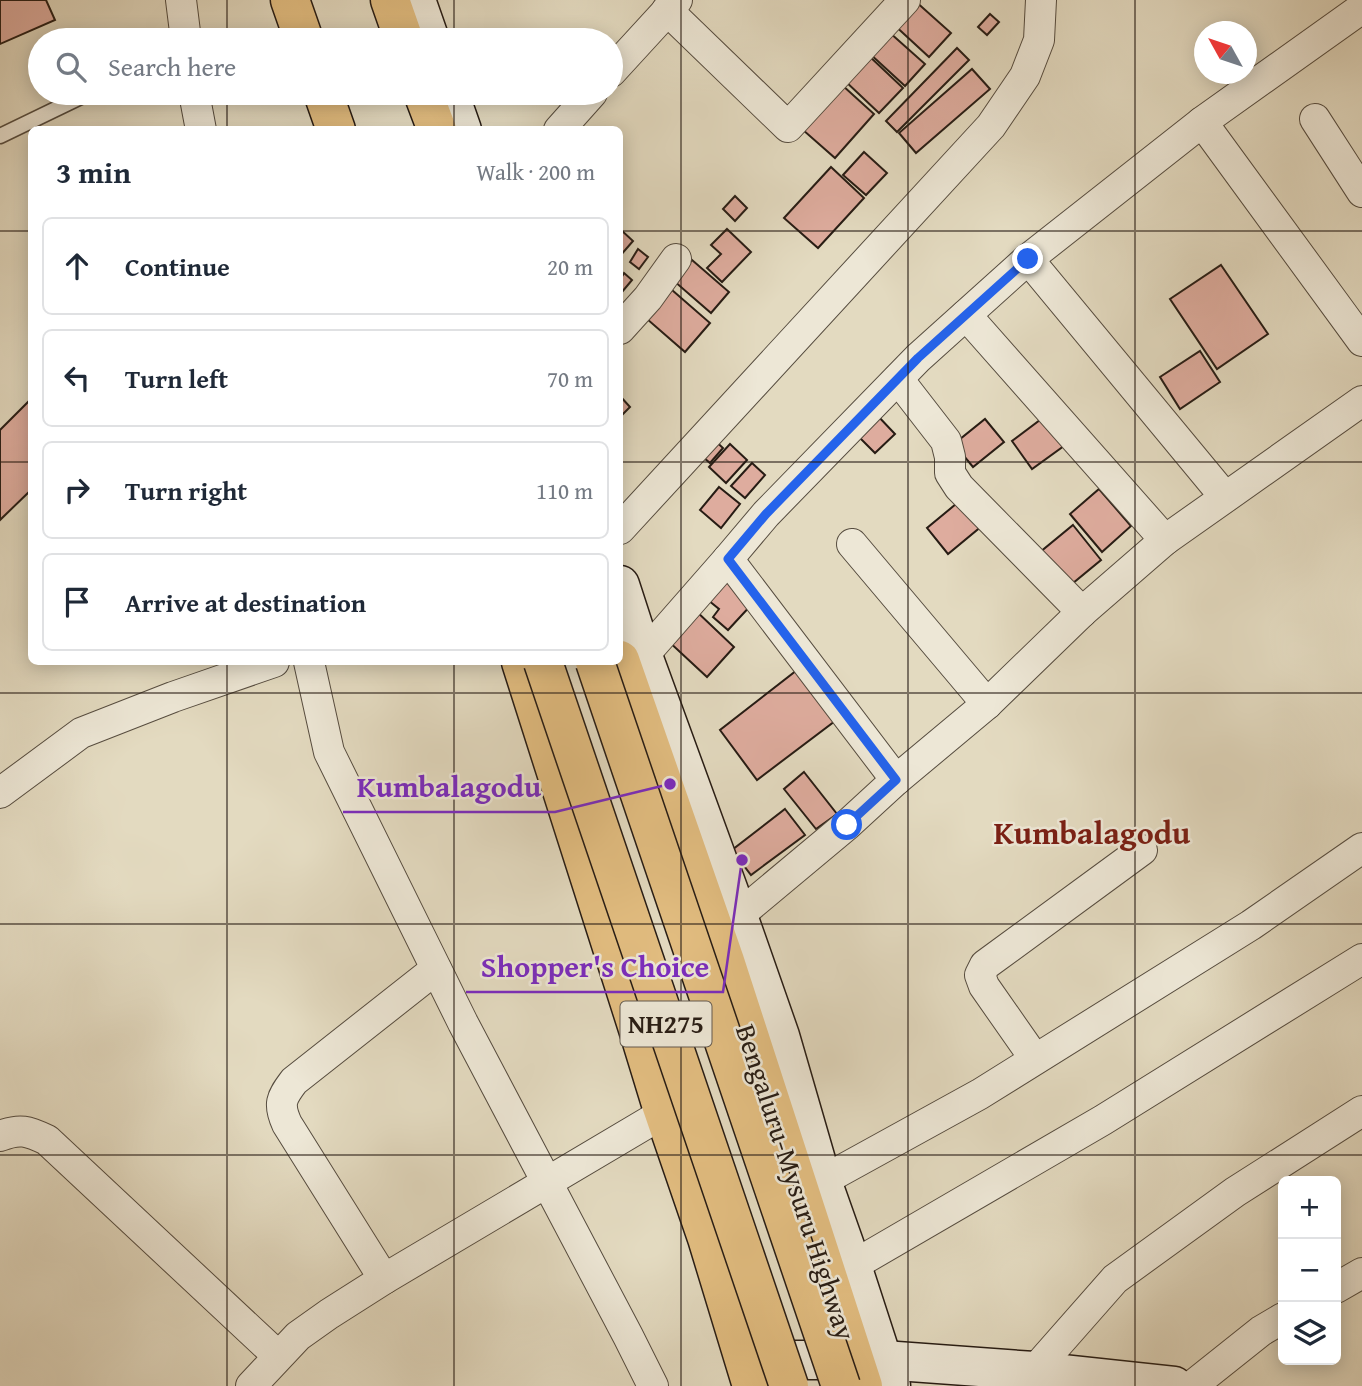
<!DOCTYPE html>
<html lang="en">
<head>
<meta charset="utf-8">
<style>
  :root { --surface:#fff; --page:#f2f2f3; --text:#1f2937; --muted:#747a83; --line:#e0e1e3 }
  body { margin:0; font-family:"Gentium Book Plus",serif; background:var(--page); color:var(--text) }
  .controls { position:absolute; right:21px; bottom:21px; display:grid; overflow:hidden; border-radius:10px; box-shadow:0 4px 18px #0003 }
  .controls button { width:63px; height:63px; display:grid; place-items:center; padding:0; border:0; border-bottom:2px solid var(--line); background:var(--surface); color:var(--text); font:35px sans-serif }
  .compass { position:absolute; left:1194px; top:21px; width:63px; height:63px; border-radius:50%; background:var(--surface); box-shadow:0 4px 18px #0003; rotate:310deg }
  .stop { position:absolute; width:21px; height:21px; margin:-16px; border:5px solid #2563eb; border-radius:50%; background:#fff }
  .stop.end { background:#2563eb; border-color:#fff; box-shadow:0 2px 7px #0008 }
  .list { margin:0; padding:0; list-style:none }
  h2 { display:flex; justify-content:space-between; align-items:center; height:91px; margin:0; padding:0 28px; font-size:30px }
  h2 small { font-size:23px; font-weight:400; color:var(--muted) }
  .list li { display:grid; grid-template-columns:46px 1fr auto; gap:21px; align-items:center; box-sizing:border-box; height:98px; margin:0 14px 14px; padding:0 14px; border:2px solid var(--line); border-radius:10px }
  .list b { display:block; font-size:26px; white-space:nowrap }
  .list em { font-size:23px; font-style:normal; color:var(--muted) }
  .icon { flex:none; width:38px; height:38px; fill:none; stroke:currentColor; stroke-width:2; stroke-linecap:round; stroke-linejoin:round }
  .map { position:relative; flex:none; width:1362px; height:1386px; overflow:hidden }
  .search { position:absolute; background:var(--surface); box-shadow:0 4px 18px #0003; left:28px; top:28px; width:595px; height:77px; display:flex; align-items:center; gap:18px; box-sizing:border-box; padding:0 24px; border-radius:38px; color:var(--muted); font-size:26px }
  .panel { position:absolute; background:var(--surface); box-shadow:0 4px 18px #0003; left:28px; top:126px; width:595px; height:539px; border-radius:10px }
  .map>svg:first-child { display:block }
  .building { fill:#deac9e; stroke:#271c14; stroke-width:2 }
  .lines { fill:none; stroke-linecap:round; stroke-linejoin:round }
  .lane-casing { stroke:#564c3f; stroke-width:17 }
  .street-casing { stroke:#564c3f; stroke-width:32 }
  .secondary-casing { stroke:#271c14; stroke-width:41 }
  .highway-casing { stroke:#271c14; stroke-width:41 }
  .lane { stroke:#ede7d6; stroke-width:14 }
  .street { stroke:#ede7d6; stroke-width:30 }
  .secondary { stroke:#ede7d6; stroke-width:38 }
  .highway { stroke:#e2bd80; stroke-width:38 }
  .highway-bridge-casing { stroke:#271c14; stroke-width:41; stroke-linecap:butt }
  .highway-bridge { stroke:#e2bd80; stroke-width:38 }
  .route { stroke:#2563eb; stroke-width:9 }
  .grid { fill:none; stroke:#271c14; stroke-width:2; stroke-opacity:0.55 }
  .labels { text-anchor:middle; stroke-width:5; stroke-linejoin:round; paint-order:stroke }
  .shield { fill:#ede7d6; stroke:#62594e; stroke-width:2 }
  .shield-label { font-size:26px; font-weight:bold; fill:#271c14 }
  .street-label { font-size:28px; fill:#271c14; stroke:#ede7d6 }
  .quarter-label { font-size:32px; font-weight:bold; fill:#7a1f14; stroke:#ede7d6 }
  .leader { fill:none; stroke:#7b2cbf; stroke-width:2.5 }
  .callout-dot { fill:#7b2cbf; stroke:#ede7d6; stroke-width:2.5 }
  .callout-label { font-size:30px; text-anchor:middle; font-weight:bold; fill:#7b2cbf; stroke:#ede7d6; stroke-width:5; stroke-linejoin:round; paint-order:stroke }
</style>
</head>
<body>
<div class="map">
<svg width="1362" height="1386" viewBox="0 0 1362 1386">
  <rect width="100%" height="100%" fill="#e3dac0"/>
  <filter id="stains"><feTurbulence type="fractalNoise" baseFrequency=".00286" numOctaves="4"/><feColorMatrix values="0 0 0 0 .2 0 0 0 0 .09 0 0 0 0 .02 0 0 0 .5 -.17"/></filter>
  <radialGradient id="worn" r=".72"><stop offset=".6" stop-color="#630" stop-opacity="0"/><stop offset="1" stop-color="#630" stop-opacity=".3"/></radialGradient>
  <!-- building -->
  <g class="building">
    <path d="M0,0h46l9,20 -55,24z"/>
    <path d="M914,0l37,33 -22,24 -38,-35z"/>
    <path d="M990,14l9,8 -12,13 -9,-8z"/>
    <path d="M889,32l36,32 -20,22 -36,-33z"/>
    <path d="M957,48l12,12 -72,72 -11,-11z"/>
    <path d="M867,54l36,34 -24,25 -35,-33z"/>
    <path d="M972,69l18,20 -74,64 -17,-20z"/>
    <path d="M842,85l32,29 -39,44 -32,-28z"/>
    <path d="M864,152l23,21 -21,22 -23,-20z"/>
    <path d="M831,167l33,31 -46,50 -34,-30z"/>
    <path d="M735,196l12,12 -12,13 -12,-12z"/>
    <path d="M620,229l13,12 -13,15z"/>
    <path d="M727,229l24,23 -29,30 -15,-14 14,-14 -10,-9z"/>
    <path d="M638,249l10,8 -9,12 -9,-7z"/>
    <path d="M692,260l37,32 -18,21 -37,-32z"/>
    <path d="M1221,265l47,69 -51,35 -47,-70z"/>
    <path d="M624,273l8,7 -10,12 -2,-2v-10z"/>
    <path d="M672,290l38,33 -25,29 -38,-33z"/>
    <path d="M1200,351l20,31 -40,27 -20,-32z"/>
    <path d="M620,396l10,11 -10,10z"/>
    <path d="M28,402l4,4v83l-32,31v-90z"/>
    <path d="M876,414l19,20 -20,19 -19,-19z"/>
    <path d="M1048,414l20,29 -36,26 -20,-28z"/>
    <path d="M985,419l19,23 -31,25 -19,-23z"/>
    <path d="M709,435l14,13 -13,15 -14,-12z"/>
    <path d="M730,444l17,16 -21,23 -17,-16z"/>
    <path d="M752,463l13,12 -20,23 -14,-12z"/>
    <path d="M719,487l21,17 -19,24 -21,-18z"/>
    <path d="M1099,489l32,37 -29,26 -32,-38z"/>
    <path d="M962,499l21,26 -35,29 -21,-26z"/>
    <path d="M1073,525l28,35 -34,28 -28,-35z"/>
    <path d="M722,575l31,28 -25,27 -15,-13 6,-8 -16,-13z"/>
    <path d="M694,609l40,38 -27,30 -41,-38z"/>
    <path d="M801,667l38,51 -82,62 -37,-50z"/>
    <path d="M804,772l33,42 -21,15 -32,-40z"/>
    <path d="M785,809l20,26 -54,40 -19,-25z"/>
  </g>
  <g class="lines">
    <defs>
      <path id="lane" d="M0,136l89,-43"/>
      <g id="street">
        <path d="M181,0l5,40"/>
        <path d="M667,10l121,117 117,-127"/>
        <path d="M611,72l66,-72"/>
        <path d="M194,93l7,37"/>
        <path d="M1315,119l47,73"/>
        <path d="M1202,122l160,219"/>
        <path d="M559,130l33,-37"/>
        <path d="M1028,259l197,238"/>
        <path d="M966,315l199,225"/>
        <path d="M620,329l28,-31 28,-39"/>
        <path d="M898,379l48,62 4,16v16l9,14 123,125"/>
        <path d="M620,529l371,-403 34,-50 14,-36 2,-40"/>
        <path d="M852,544l135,160"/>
        <path d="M728,559l168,221"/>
        <path d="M643,656l85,-97 38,-45 152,-156 110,-99 174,-137 160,-114"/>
        <path d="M309,662l20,90 134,271 165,313 25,50"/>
        <path d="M0,793l81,-60 92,-36 101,-35"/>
        <path d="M738,916l109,-91 49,-45 91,-76 95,-92 83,-72 197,-139"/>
        <path d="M1035,1059l-51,-73 -4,-11 5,-10 157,-115"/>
        <path d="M0,1136c20,-8 28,-5 47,4l231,216"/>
        <path d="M822,1181l158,-87 271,-169 111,-77"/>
        <path d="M852,1266l251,-146 259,-161"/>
        <path d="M384,1279l-97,-155c-9,-20 -6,-26 7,-43l142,-112"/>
        <path d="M1336,1288l26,-15"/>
        <path d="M1034,1371l81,-92 120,-87 127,-81"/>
        <path d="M251,1386l47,-50 31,-22 55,-35 268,-159"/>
        <path d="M1192,1386l69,-55 22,-13"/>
      </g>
      <g id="secondary">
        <path d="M416,0l14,40"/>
        <path d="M449,93l13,37"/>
        <path d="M620,585l23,71 95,260 42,120 42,145 30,85 39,120"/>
        <path d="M747,1360h136l151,11 140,15"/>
      </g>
      <g id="highway">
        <path d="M290,0l14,40"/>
        <path d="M390,0l14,40"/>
        <path d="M323,93l13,37"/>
        <path d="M423,93l14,37"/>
        <path d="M620,660l105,301 138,425"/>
        <path d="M521,662l118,370 22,72 46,134 45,148"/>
      </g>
    </defs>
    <!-- lane casing -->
    <use href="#lane" class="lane-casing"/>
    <!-- street casing -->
    <use href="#street" class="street-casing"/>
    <!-- secondary casing -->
    <use href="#secondary" class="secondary-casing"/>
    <!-- highway casing -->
    <use href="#highway" class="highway-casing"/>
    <!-- lane -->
    <use href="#lane" class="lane"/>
    <!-- street -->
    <use href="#street" class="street"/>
    <!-- secondary -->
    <use href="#secondary" class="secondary"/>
    <!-- highway -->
    <use href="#highway" class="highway"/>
    <defs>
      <g id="highway-bridge">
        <path d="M543,662l246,724"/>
        <path d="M595,662l246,724"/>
      </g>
    </defs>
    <!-- highway-bridge casing -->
    <use href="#highway-bridge" class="highway-bridge-casing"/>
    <!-- highway-bridge -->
    <use href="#highway-bridge" class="highway-bridge"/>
  </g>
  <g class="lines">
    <!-- route -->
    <path class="route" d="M847,825l49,-45 -168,-221 38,-45 152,-156 110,-99"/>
  </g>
  <!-- grid -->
  <path class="grid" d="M227,0v40M454,0v40M681,0v1386M908,0v1386M1135,0v1386M227,93v37M454,93v37M0,231h32M620,231h742M0,462h32M620,462h742M227,662v724M454,662v724M0,693h1362M0,924h1362M0,1155h1362"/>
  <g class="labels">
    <!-- shield labels -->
    <rect class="shield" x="620.5" y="1001.5" width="91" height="45" rx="5"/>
    <g class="shield-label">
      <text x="666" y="1033">NH275</text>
    </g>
    <!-- street labels -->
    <g class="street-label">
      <text transform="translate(796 1182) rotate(72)" y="10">Bengaluru-Mysuru Highway</text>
    </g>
    <!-- quarter labels -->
    <g class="quarter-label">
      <text x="1092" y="844">Kumbalagodu</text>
    </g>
  </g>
  <!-- callouts -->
  <path class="leader" d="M670 784L555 812H343M742 860L723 992H466"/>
  <g class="callout-dot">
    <circle cx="670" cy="784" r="7"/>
    <circle cx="742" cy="860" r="7"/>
  </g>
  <g class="callout-label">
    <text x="449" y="797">Kumbalagodu</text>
    <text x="595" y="977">Shopper's Choice</text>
  </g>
  <rect width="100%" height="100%" filter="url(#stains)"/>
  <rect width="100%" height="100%" fill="url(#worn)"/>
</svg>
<div class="controls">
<button>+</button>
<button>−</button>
<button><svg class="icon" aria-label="layers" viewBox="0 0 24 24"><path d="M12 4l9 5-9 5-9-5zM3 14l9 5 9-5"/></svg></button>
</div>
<svg class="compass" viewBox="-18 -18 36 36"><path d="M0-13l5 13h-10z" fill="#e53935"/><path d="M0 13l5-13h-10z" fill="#747a83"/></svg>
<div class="stop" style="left:847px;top:825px"></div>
<div class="stop end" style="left:1028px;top:259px"></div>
<div class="search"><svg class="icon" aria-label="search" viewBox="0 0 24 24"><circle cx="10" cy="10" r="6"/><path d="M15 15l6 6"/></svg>Search here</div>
<section class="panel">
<h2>3 min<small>Walk · 200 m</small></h2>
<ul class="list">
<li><svg class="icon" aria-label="ahead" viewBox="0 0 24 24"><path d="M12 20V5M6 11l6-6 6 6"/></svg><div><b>Continue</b></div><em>20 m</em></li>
<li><svg class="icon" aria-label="left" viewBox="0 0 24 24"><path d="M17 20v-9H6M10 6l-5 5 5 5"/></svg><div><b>Turn left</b></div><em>70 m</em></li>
<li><svg class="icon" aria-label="right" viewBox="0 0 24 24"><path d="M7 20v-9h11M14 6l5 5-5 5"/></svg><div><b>Turn right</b></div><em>110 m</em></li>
<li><svg class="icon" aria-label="arrive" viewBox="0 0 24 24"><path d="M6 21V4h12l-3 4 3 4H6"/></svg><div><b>Arrive at destination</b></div></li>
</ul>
</section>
</div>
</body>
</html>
